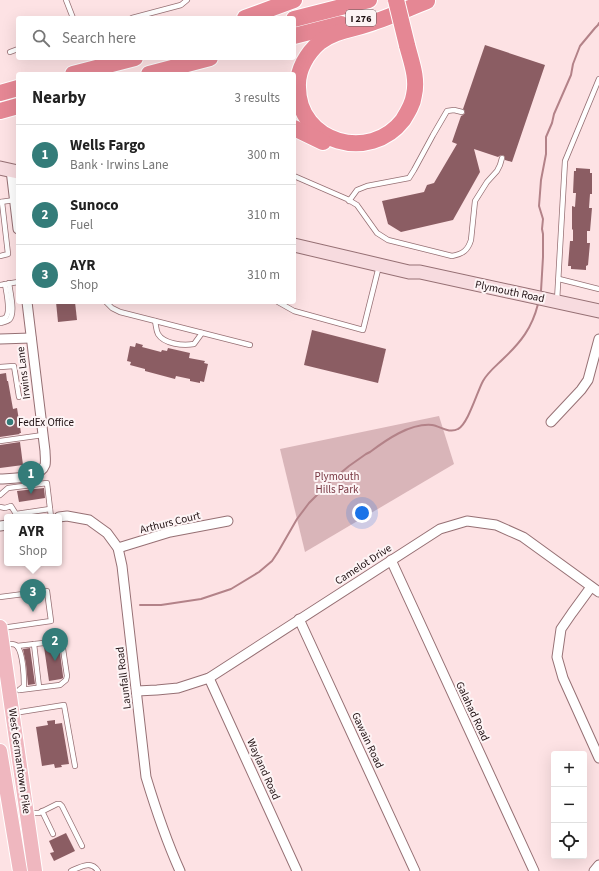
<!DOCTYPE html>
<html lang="en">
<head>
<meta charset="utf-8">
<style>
  :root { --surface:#fff; --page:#f6f6f6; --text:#222; --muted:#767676; --line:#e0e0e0; --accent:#347c79 }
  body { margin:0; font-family:"Source Sans 3",sans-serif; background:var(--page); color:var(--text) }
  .controls { position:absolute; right:12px; bottom:12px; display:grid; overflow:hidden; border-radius:4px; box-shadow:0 4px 16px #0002 }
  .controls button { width:36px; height:36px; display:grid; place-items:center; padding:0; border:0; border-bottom:1px solid var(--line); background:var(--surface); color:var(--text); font:20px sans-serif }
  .you { position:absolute; left:362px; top:513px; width:14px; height:14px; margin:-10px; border:3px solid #fff; border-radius:50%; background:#1a73e8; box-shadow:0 0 0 6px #1a73e833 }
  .badge { display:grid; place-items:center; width:26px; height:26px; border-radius:50%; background:var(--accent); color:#fff; font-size:13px; font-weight:700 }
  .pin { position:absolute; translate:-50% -33px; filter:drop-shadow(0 1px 2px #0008) }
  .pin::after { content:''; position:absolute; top:21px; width:14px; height:12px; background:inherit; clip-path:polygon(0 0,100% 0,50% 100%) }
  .popup { position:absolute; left:4px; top:514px; width:58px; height:52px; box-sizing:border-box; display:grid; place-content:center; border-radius:4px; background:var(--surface); filter:drop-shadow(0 1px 3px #0005); font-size:13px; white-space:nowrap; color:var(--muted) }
  .popup b { font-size:15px; color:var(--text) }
  .popup::after { content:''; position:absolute; left:50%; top:100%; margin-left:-8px; border:8px solid transparent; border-top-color:var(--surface) }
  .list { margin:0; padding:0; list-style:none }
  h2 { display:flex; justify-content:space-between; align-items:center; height:52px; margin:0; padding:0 16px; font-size:17px }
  h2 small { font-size:13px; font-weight:400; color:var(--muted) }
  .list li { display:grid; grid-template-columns:26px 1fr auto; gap:12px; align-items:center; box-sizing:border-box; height:60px; padding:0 16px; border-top:1px solid var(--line) }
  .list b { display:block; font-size:15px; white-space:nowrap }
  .list p { margin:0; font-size:13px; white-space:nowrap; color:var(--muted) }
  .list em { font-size:13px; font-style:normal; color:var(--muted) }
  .icon { flex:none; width:22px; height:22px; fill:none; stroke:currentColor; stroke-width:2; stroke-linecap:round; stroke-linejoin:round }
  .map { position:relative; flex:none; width:599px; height:871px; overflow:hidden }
  .search { position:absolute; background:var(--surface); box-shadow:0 4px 16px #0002; left:16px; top:16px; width:280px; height:44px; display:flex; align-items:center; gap:10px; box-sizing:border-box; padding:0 14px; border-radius:4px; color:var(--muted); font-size:15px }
  .panel { position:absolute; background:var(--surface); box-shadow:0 4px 16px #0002; left:16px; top:72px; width:280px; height:232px; border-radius:4px }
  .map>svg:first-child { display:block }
  .green { fill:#d9b5b9 }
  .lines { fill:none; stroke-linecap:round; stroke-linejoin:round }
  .stream { stroke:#b38288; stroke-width:2 }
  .building { fill:#8b5d63 }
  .service-casing { stroke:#967074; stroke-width:6 }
  .minor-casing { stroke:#967074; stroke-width:11 }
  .secondary-casing { stroke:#967074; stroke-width:15 }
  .primary-casing { stroke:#fff; stroke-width:16 }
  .motorway-casing { stroke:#fff; stroke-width:18 }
  .service { stroke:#fff; stroke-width:4.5 }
  .minor { stroke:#fff; stroke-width:9 }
  .secondary { stroke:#f7dbdf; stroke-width:13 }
  .primary { stroke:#efb7bf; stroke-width:14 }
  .motorway { stroke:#e58794; stroke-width:16 }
  .motorway-bridge-casing { stroke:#fff; stroke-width:18; stroke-linecap:butt }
  .motorway-bridge { stroke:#e58794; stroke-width:16 }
  .poi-dot { fill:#347c79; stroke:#fdf4f5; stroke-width:1.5 }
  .labels { text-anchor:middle; stroke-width:4; stroke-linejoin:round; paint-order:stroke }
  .shield { fill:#fdf4f5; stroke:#625557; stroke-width:1 }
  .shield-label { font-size:10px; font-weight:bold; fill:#201113 }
  .street-label { font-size:11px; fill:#201113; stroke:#fdf4f5 }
  .poi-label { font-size:11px; fill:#201113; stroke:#fdf4f5; text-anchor:start }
  .park-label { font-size:11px; fill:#783742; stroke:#fdf4f5 }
</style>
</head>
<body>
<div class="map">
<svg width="599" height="871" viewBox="0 0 599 871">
  <rect width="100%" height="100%" fill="#fde2e4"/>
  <!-- green -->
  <path class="green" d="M439,416l15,48 -149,88 -25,-103z"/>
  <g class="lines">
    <!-- stream -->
    <g class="stream">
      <path d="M541,291l2,-34v-23l-1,-5 1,-10 -4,-13 2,-26 5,-26v-17l6,-14 2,-9 17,-39 2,-11 7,-18 15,-18 3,-3 1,-2"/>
      <path d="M140,605h21l40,-6 30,-10 28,-17 13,-11 6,-9 19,-33 12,-16 22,-22 18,-15 17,-12 4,-2c16,-12 40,-29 62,-27 8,1 17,9 26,4 10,-5 19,-37 25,-48 5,-9 13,-15 20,-22 18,-17 29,-31 35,-55"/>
    </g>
  </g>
  <!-- building -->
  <g class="building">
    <path d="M485,45l60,20 -33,97 -7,-2v-3l-2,-2h-2l-3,2 -24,-8 6,23 -27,48 -52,12 -13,-8 -6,-23 42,-9 3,-7 7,-2 23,-39 -5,-2 9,-26 2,-1 2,-2v-2l-2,-2z"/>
    <path d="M576,168l14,1v4h2v21h-2l-1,14h3l-2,23h-3v12h3l-2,22 -2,1v4l-15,-1v-3h-3l2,-25h3v-11l-1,-1v-23l3,1 1,-14h-3l1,-22h2z"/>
    <path d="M56,302h19l2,18 -19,2z"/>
    <path d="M312,330l74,19 -8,34 -74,-18z"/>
    <path d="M136,343l7,2 -1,2 19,5 1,-2 5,1 1,-3 22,5 -1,5 16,3 -1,2 4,1 -4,18 -4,-1v2l-10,-2v-2l-14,-3 -1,3 -30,-8v-2l-15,-4 1,-3 -4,-1 3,-15 5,1z"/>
    <path d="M6,373l1,8h1l5,28 4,-1 4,25h-2l1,1 -20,3v-63z"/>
    <path d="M20,442l3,23 -23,3v-23z"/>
    <path d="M44,488l1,10 -26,4 -2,-11z"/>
    <path d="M59,645l4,31v2l-2,1 -12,2 -5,-34z"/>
    <path d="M30,648l5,36 -7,1 -2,-21 -3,-15z"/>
    <path d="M55,720v4l7,-1 7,41 -8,1 1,2 -7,1 -1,-4 -12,2 -6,-39 12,-2 -1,-4z"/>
    <path d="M66,833l9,18 -21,10 -4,-8 4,-1 -5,-11z"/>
  </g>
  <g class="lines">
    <defs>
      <g id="service">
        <path d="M66,0l7,18"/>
        <path d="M132,18l49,-13 6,-5"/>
        <path d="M10,52l8,-3"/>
        <path d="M294,176l53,23 10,6 20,28 11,7 64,16c11,-2 16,-6 19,-16l4,-39 12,-19 10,-11 3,-6 2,-7"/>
        <path d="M349,201l8,-11 10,-4 42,-8 5,-8 19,-35 14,-24 7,-1 8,2"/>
        <path d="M0,202l15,-2"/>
        <path d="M0,256l8,-2 -6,-52"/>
        <path d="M559,279l40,10"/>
        <path d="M0,285l18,-3"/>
        <path d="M557,301l8,-140 34,-82"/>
        <path d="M106,302l6,6 8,4 130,33"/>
        <path d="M278,302l16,9 69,19 16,-64"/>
        <path d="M0,319c2,0 4,0 6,-2 5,-6 0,-26 -1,-33"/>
        <path d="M155,321c1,4 1,9 3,13 6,10 25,12 36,10l8,-11"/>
        <path d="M0,323c3,-1 7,-1 9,-3 7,-6 1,-28 0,-37"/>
        <path d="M0,367l14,-1 5,31"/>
        <path d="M0,441l43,-6"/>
        <path d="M0,495l8,-7 39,-5 4,34"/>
        <path d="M0,507l5,1 6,-2 5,8 34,-5"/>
        <path d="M0,597l47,-6 4,30 -49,7"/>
        <path d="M34,644l5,43"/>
        <path d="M4,645c4,-1 10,-2 13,1 6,7 7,30 7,40l-5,4"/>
        <path d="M17,646l44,-5 1,1 5,34 -1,4 -6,5 -40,5"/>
        <path d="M14,713l50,-8 11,61"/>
        <path d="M42,811l11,23"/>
        <path d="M29,813h10l18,-9h3l2,2 20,40"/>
        <path d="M71,871c9,-4 20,-11 27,0"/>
      </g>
      <g id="minor">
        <path d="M11,170l7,59"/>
        <path d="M0,339l31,-1"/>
        <path d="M551,422l30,-32 7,-10 11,-41"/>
        <path d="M0,479c12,-1 40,0 45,-14 1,-4 0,-10 0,-14l-18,-149"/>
        <path d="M59,517l8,-1 22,4 18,13 11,15 4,18 24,211c10,33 20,63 34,94"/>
        <path d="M0,526l7,-1"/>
        <path d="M118,548l52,-16 58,-11"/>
        <path d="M391,560l143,311"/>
        <path d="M591,587l-19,26 -11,16 -4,28 6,21 36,80"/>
        <path d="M299,619l116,252"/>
        <path d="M209,678l88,193"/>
        <path d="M137,691l20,-1 21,-2 31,-10 231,-149 27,-8 29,4 27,12 76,55"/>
        <path d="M594,871l5,-6"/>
      </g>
      <g id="secondary">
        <path d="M0,168l18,4"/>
        <path d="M294,245l115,27h11l179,39"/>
      </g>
      <g id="primary">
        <path d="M0,627l35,244"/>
        <path d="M0,751l20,120"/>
      </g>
      <g id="motorway">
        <path d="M245,18l49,-18"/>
        <path d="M294,19l75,-19"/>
        <path d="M294,36l47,-12"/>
        <path d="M407,45c4,16 11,33 7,50 -1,9 -6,17 -11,25 -33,43 -105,23 -105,-33 -1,-17 9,-34 22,-45 15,-12 36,-13 54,-20 18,-6 35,-14 53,-21"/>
        <path d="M73,74l62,-16"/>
        <path d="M149,74l61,-16"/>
        <path d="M0,93l18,-5"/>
        <path d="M0,111l18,-5"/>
        <path d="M294,128l29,14"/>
      </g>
    </defs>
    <!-- service casing -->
    <use href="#service" class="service-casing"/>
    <!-- minor casing -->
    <use href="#minor" class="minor-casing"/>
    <!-- secondary casing -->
    <use href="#secondary" class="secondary-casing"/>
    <!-- primary casing -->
    <use href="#primary" class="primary-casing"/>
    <!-- motorway casing -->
    <use href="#motorway" class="motorway-casing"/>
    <!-- service -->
    <use href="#service" class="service"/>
    <!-- minor -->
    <use href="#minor" class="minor"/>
    <!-- secondary -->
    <use href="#secondary" class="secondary"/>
    <!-- primary -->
    <use href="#primary" class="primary"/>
    <!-- motorway -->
    <use href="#motorway" class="motorway"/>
    <defs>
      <path id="motorway-bridge" d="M396,0l11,45"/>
    </defs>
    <!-- motorway-bridge casing -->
    <use href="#motorway-bridge" class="motorway-bridge-casing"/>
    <!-- motorway-bridge -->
    <use href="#motorway-bridge" class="motorway-bridge"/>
  </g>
  <!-- markers -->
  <circle class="poi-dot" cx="10" cy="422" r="4"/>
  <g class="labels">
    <!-- shield labels -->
    <rect class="shield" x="346" y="10" width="30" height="16" rx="3"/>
    <g class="shield-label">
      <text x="361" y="22">I 276</text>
    </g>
    <!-- street labels -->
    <g class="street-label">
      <text transform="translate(510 291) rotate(12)" y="4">Plymouth Road</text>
      <text transform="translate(23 373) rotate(-97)" y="4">Irwins Lane</text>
      <text transform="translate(170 522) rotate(-14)" y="4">Arthurs Court</text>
      <text transform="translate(363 564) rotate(-33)" y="4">Camelot Drive</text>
      <text transform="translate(123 678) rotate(-97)" y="4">Launfall Road</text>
      <text transform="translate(473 711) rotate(65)" y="4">Galahad Road</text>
      <text transform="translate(368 740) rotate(65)" y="4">Gawain Road</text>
      <text transform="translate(20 761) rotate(82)" y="4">West Germantown Pike</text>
      <text transform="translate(264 769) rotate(66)" y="4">Wayland Road</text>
    </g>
    <!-- poi labels -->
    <g class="poi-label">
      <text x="18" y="426">FedEx Office</text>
    </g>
    <!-- park labels -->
    <g class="park-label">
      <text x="337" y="480">Plymouth<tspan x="337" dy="13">Hills Park</tspan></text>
    </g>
  </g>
</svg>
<div class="controls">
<button>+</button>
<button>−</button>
<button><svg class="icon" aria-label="locate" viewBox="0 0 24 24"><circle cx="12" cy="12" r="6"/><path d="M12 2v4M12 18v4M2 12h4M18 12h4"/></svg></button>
</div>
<div class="you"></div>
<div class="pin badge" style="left:31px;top:494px">1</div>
<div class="pin badge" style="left:55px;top:661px">2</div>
<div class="pin badge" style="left:33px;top:612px">3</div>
<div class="popup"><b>AYR</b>Shop</div>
<div class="search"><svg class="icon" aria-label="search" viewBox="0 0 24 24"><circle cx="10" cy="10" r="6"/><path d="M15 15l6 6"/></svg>Search here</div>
<section class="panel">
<h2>Nearby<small>3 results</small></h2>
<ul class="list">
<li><span class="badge">1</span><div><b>Wells Fargo</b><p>Bank · Irwins Lane</p></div><em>300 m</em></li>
<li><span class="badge">2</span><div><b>Sunoco</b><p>Fuel</p></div><em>310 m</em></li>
<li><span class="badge">3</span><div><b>AYR</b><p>Shop</p></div><em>310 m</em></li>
</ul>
</section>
</div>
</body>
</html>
